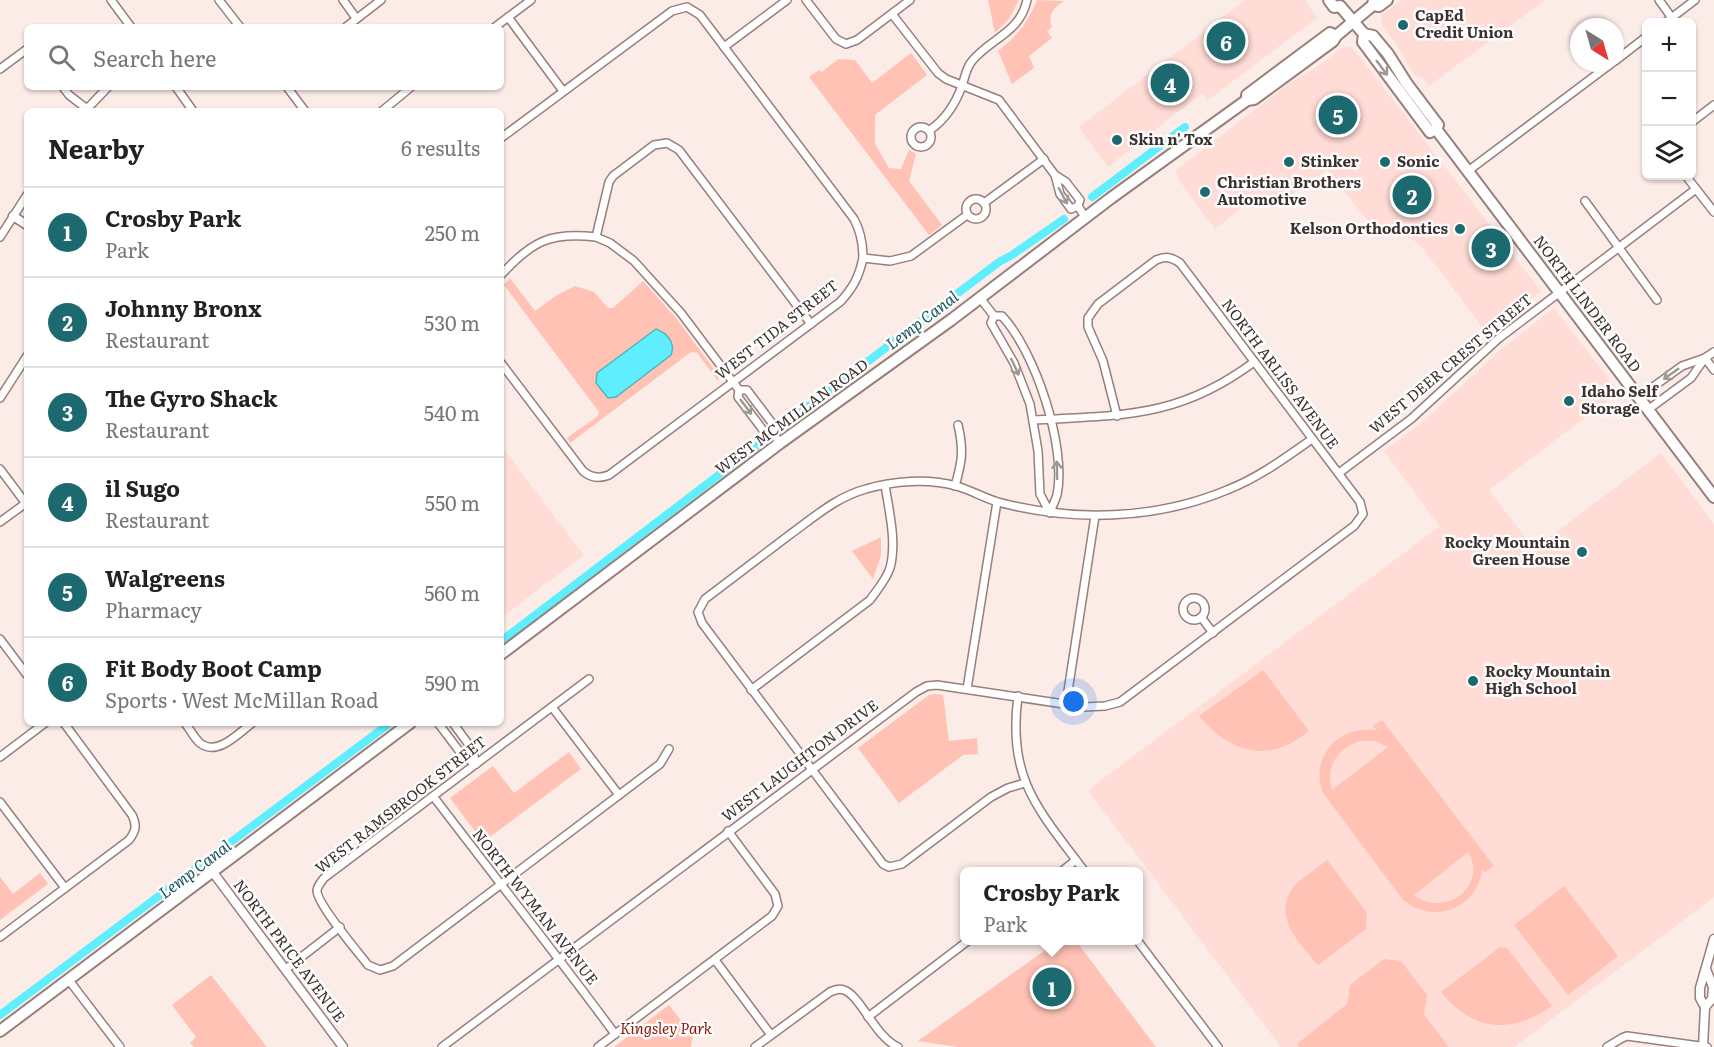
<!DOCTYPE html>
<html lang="en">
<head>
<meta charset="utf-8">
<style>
  :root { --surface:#fff; --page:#f2f2f2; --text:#222; --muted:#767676; --line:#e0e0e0; --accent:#1d6970 }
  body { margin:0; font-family:Literata,serif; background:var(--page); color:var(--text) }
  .controls { position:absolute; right:18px; top:18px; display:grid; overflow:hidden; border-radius:9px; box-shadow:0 2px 4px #0004 }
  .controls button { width:54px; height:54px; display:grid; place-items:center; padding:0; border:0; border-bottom:2px solid var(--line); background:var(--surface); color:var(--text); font:30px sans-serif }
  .compass { position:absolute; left:1570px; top:18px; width:54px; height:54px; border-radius:50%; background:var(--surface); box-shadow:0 2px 4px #0004; rotate:143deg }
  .you { position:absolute; left:1074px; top:702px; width:21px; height:21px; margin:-15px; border:4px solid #fff; border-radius:50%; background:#1a73e8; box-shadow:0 0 0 9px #1a73e833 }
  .badge { display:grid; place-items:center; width:39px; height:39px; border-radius:50%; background:var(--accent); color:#fff; font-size:20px; font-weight:700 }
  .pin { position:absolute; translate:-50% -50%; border:3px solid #fff; box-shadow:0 2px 6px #0006 }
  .popup { position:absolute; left:960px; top:867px; width:183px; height:78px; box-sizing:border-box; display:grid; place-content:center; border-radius:9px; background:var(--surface); filter:drop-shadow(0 2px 4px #0005); font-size:20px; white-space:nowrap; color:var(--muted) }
  .popup b { font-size:22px; color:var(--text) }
  .popup::after { content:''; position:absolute; left:50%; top:100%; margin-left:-12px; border:12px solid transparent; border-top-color:var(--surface) }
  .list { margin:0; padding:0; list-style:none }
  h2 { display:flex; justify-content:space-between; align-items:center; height:78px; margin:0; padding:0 24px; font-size:26px }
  h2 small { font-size:20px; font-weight:400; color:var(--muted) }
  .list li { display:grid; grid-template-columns:39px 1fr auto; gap:18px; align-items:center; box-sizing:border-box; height:90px; padding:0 24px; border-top:2px solid var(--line) }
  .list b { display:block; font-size:22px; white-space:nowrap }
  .list p { margin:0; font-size:20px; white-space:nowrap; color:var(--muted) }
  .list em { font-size:20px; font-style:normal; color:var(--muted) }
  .icon { flex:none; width:33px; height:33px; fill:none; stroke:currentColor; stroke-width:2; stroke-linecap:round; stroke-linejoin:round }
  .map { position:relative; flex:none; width:1714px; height:1047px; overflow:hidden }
  .search { position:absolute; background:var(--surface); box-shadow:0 2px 4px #0004; left:24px; top:24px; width:480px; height:66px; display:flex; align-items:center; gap:15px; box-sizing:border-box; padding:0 21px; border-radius:9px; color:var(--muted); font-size:22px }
  .panel { position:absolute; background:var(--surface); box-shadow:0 2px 4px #0004; left:24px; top:108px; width:480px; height:618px; border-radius:9px }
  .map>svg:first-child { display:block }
  .built { fill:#ffdcd5 }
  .green { fill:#ffc2b5; fill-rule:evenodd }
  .water { fill:#5eeefd; stroke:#53b5bf; stroke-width:1.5 }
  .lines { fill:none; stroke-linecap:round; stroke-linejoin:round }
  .canal { stroke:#5eeefd; stroke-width:8 }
  .minor-casing { stroke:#977f7a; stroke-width:10 }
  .tertiary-casing { stroke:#977f7a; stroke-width:11 }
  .secondary-casing { stroke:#977f7a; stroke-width:14 }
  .minor { stroke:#fff; stroke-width:7 }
  .tertiary { stroke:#fff; stroke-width:8 }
  .secondary { stroke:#fff; stroke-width:10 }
  .oneway { stroke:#9c9896 }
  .poi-dot { fill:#1d6970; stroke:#fdfdfd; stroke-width:2 }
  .labels { text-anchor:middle; stroke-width:5; stroke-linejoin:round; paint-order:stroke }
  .poi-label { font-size:15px; font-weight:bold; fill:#3a302e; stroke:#fdfdfd; text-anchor:start }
  .street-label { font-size:15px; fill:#3a302e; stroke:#fdfdfd }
  .park-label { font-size:15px; font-style:italic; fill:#891402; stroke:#fdfdfd }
  .water-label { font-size:16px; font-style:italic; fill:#19575d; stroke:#fdfdfd }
</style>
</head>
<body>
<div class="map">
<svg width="1714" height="1047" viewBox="0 0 1714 1047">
  <rect width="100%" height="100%" fill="#fcece8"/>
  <!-- built -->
  <g class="built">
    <path d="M1245,0h60l12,18 -109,82 -6,-7 -94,74 -29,-40z"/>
    <path d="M1402,0h143l-116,86 -7,-9 -7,-1 -18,-31 -15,-19 -1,-11z"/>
    <path d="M1352,47l189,244 -55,41 -66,-87 -10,-7 -29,-6 -13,-11 -41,-51 -55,39 -12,-15 -45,35 -36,-49 -4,-9 116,-89 24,-14 27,-20z"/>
    <path d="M1554,308l65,84 -130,98 45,59 127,-96 53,71v373l-200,150h-233l-193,-257 352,-264 -56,-75 39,-29 76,-71z"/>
    <path d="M501,445l83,110 -83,63z"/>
  </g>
  <!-- green -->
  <g class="green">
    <path d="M988,0h31l-10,19 -14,14z"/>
    <path d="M1037,0l27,1c-10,7 -17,13 -12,26l-5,4 5,7 -23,18 5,12 -22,16 -14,-33c19,-14 30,-29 39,-51z"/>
    <path d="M911,53l16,22 -52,40v29l14,24 12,1 8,-19 7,4 -7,27 33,44 -13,10 -120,-158 10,-7 3,2 16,-13 17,1 17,23z"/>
    <path d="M510,278l25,33 22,-16 18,-9 19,6 14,16h5l30,-27 33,37 43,58 -1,5 -21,-28 -6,-1 -121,91 -3,-5 31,-22 1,-4 -95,-127z"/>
    <path d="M881,537v18l-8,24 -21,-28z"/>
    <path d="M1263,670l46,61c-40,33 -78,23 -110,-15z"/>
    <path d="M935,694l8,1 6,46 28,-3 1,16 -15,1 -64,48 -41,-55 71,-53z"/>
    <path d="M1382,720l112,146 -9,6 -3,-3c-4,40 -49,56 -79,31l-80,-107c-14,-36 16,-68 53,-63l-3,-4zM1359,741h16l13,6 -56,43c-7,-23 5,-41 27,-49zM1468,852c20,33 -21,67 -54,43z"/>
    <path d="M569,752l12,17 -98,73 -33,-44 43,-32 21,27z"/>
    <path d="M1327,860l40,53 -1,16 -48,36c-20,-23 -49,-52 -21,-82 9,-8 21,-15 30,-23z"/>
    <path d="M40,873l8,11 -48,36v-43l13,17z"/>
    <path d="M1564,886l54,70 -50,39 -54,-70z"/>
    <path d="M1076,941l80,106h-198l-40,-6 140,-100z"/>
    <path d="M1500,947l7,1 45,58c-41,29 -80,25 -111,-14z"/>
    <path d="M1384,959l17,2 26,34 -3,20 25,32h-150l-2,-3 50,-40 3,-19z"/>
    <path d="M211,975l56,72h-73l-4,-4 6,-6 -24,-32z"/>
    <path d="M669,1005l24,31 -2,11h-77z"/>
  </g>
  <!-- water -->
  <path class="water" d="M656,329c11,4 20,14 15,26l-55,42 -8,1 -12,-15 1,-10z"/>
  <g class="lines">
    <!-- canal -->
    <g class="canal">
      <path d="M1092,197l93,-70"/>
      <path d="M784,425l215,-163 13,-7 52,-36"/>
      <path d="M501,641l261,-199"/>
      <path d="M0,1015l390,-292"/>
    </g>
    <defs>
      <g id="minor">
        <path d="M111,0l20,27"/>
        <path d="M219,0l21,27"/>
        <path d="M343,0l13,18"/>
        <path d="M806,0l30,39 10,5 11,-4 53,-40"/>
        <path d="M1659,0l13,18"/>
        <path d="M892,14l46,59 8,6 53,21 56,75 11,7 14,18 -2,6 7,11"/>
        <path d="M508,17l55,74"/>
        <path d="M1666,22l29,-22"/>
        <path d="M346,27l35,-27"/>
        <path d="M495,27l36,-27"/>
        <path d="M724,47l63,-47"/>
        <path d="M1615,61l31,-24"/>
        <path d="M0,69l27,-20"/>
        <path d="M63,87l6,8 18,14"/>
        <path d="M176,87l17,24"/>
        <path d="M287,87l18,24"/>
        <path d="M85,111l23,-24"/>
        <path d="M382,111l29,-24"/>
        <path d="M1692,122l22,-17"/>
        <circle cx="921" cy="137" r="10"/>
        <path d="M930,130c16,-11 25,-25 32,-44 3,-9 4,-18 10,-25 19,-23 48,-28 55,-61"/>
        <path d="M501,138l171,-127 15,-4 13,8 154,204c7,13 9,24 9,39"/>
        <path d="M1468,171l144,-108"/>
        <path d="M1055,175l5,19 11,15 7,-3"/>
        <path d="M1686,176l28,36"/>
        <circle cx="976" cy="209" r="10"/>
        <path d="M1585,201l72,99"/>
        <path d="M984,203l60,-44"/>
        <path d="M0,237l27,-42"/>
        <path d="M596,237l14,6 24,18 47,52 58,77"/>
        <path d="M501,275c31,-34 49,-43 95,-38l13,-55 4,-6 41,-31 13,-2 12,7 132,174"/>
        <path d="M980,298l14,18h8c33,35 65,131 55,179 -2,6 -5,12 -7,18l-10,-19 -2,-43 -8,-47 -16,-41 -23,-40 3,-7"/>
        <path d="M1705,358l9,12"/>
        <path d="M501,363l82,108c8,7 16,8 26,4l231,-173c13,-14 19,-25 23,-44l27,3 21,-5 56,-41"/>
        <path d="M1639,397l43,-31 23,-8"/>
        <path d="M0,398l27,-42"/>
        <path d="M1649,409l42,-31 14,-20 9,-6"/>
        <path d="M1034,420c89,-5 145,-2 220,-58"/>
        <path d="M772,432l-6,2 -28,-37 1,-7h8l28,37 -3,5 8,11"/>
        <path d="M0,469l27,36"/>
        <path d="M1339,473l72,-54 87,-80 198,-150"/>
        <path d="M955,486c7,-24 9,-36 3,-61"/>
        <path d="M0,522l26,-19"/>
        <circle cx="1194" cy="609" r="11"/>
        <path d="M1201,617l12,16"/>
        <path d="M0,639l27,36"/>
        <path d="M589,679l-265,199c-2,3 -6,7 -7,12 -1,13 41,62 51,75l12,5 13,-4 267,-202 9,-15"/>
        <path d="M967,689l30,-187"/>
        <path d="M751,690l119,-90c7,-10 16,-20 20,-32 7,-26 -1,-57 -5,-83"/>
        <path d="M1018,696c-11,83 20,113 67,176"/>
        <path d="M1066,704l29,-188"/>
        <path d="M552,707l67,88"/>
        <path d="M185,723c5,6 9,15 15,20 17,14 39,-10 52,-20"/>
        <path d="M438,723l25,33 13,8"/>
        <path d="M453,723l19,26 4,15"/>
        <path d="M0,757l45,-34"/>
        <path d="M1025,783l-17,5 -17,9 -89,67 -13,3 -6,-3 -181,-241 -4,-11 7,-13c28,-21 55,-42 83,-63 25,-18 48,-39 78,-47 27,-8 62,-11 90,-3 15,4 28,12 42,16 75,20 157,18 229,-12 31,-12 58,-32 85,-51"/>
        <path d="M433,796c61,80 123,158 182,238"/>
        <path d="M0,802l65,86"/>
        <path d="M1061,872l15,-12"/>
        <path d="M0,937l129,-97c7,-9 8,-15 3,-25l-68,-92"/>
        <path d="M1137,940l81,107"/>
        <path d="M715,960l56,75"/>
        <path d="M286,969l54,-42"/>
        <path d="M68,979l52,68"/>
        <path d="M868,1017l101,-77"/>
        <path d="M442,1047l474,-355 11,-6 10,-1 147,22 21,-1 15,-4 234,-176 9,-12 -3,-12 -180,-239c-9,-6 -14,-7 -24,-3l-58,44 -10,14v9l15,34 14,55"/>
        <path d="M598,1047l174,-131 6,-10 -3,-12 -47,-63"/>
        <path d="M755,1047l75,-55c5,-2 9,-4 14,-2 17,6 31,47 54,57"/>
        <path d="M1607,1047l15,-9 5,-2 80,11"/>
      </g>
      <g id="tertiary">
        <path d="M13,216l14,9"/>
        <path d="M212,871l131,176"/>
        <path d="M1706,969l7,18 -1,12 -7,8 -5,-9v-10l14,-49"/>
        <path d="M1703,1047l2,-40"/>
      </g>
      <g id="secondary">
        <path d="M1329,0l5,7 6,-1 24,28 9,2 15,18 19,30 31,41 -2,4 278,368"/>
        <path d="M1373,5l6,1 8,-6"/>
        <path d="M1364,34l-1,8 67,90 6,-3"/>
        <path d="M1247,100v-5l83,-62 6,3"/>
        <path d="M501,654l279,-211 171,-123 160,-122 136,-98 7,-1 79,-58 3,-5 37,-31 1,-5"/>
        <path d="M0,1031l410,-308"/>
      </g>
    </defs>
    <!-- minor casing -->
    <use href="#minor" class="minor-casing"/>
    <!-- tertiary casing -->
    <use href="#tertiary" class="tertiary-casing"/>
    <!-- secondary casing -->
    <use href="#secondary" class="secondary-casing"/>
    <!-- minor -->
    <use href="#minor" class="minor"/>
    <!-- tertiary -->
    <use href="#tertiary" class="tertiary"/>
    <!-- secondary -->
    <use href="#secondary" class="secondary"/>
  </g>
  <!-- one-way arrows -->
  <defs><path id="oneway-shaft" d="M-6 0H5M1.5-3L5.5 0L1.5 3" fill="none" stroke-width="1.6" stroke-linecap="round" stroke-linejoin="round" transform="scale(1.5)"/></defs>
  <g class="oneway">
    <use href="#oneway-shaft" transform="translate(1382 68) rotate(53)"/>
    <use href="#oneway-shaft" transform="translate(1063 196) rotate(62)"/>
    <use href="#oneway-shaft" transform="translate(1015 367) rotate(65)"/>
    <use href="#oneway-shaft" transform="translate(1671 374) rotate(145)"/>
    <use href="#oneway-shaft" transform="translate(746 407) rotate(53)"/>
    <use href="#oneway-shaft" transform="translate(1057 470) rotate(-91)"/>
  </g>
  <!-- markers -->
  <g class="poi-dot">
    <circle cx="1403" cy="25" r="6"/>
    <circle cx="1117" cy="140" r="6"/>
    <circle cx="1289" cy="162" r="6"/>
    <circle cx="1385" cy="162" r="6"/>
    <circle cx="1205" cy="192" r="6"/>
    <circle cx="1460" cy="229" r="6"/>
    <circle cx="1569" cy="401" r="6"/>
    <circle cx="1582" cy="552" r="6"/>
    <circle cx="1473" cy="681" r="6"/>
  </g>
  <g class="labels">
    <!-- poi labels -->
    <g class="poi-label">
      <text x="1415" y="21">CapEd<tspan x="1415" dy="17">Credit Union</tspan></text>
      <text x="1129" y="145">Skin n' Tox</text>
      <text x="1301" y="167">Stinker</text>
      <text x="1397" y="167">Sonic</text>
      <text x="1217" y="188">Christian Brothers<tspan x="1217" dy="17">Automotive</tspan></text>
      <text x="1448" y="234" text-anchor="end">Kelson Orthodontics</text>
      <text x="1581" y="397">Idaho Self<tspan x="1581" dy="17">Storage</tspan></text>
      <text x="1570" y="548" text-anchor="end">Rocky Mountain<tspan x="1570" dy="17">Green House</tspan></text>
      <text x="1485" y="677">Rocky Mountain<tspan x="1485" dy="17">High School</tspan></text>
    </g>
    <!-- street labels -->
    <g class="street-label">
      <text transform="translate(1587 304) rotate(53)" y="5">NORTH LINDER ROAD</text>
      <text transform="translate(777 330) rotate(-38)" y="5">WEST TIDA STREET</text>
      <text transform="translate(1451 364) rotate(-40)" y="5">WEST DEER CREST STREET</text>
      <text transform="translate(1280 374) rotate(53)" y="5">NORTH ARLISS AVENUE</text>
      <text transform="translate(792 417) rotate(-36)" y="5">WEST MCMILLAN ROAD</text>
      <text transform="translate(800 761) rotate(-37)" y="5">WEST LAUGHTON DRIVE</text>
      <text transform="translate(401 805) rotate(-38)" y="5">WEST RAMSBROOK STREET</text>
      <text transform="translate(535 907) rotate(52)" y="5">NORTH WYMAN AVENUE</text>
      <text transform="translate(289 951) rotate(53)" y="5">NORTH PRICE AVENUE</text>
    </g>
    <!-- park labels -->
    <g class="park-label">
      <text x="666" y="1034">Kingsley Park</text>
    </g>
    <!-- water labels -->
    <g class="water-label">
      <text transform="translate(922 320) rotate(-37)" y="6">Lemp Canal</text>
      <text transform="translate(195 869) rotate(-37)" y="6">Lemp Canal</text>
    </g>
  </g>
</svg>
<div class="controls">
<button>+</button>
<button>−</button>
<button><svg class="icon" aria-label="layers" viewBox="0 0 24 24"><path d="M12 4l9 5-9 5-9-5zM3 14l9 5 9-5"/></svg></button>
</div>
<svg class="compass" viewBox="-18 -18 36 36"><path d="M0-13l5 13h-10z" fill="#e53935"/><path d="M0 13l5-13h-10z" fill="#767676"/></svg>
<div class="you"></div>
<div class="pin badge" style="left:1052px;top:987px">1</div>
<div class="popup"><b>Crosby Park</b>Park</div>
<div class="pin badge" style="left:1412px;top:195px">2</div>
<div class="pin badge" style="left:1491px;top:248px">3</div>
<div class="pin badge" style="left:1170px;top:83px">4</div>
<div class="pin badge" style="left:1338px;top:115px">5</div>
<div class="pin badge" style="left:1226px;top:41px">6</div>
<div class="search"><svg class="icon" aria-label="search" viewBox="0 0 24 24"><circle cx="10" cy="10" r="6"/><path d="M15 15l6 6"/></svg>Search here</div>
<section class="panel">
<h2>Nearby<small>6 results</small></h2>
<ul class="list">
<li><span class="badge">1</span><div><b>Crosby Park</b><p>Park</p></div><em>250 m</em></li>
<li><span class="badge">2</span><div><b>Johnny Bronx</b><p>Restaurant</p></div><em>530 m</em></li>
<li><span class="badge">3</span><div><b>The Gyro Shack</b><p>Restaurant</p></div><em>540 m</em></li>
<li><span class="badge">4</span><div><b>il Sugo</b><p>Restaurant</p></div><em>550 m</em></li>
<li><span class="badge">5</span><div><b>Walgreens</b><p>Pharmacy</p></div><em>560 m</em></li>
<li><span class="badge">6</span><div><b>Fit Body Boot Camp</b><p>Sports · West McMillan Road</p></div><em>590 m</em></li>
</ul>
</section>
</div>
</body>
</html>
